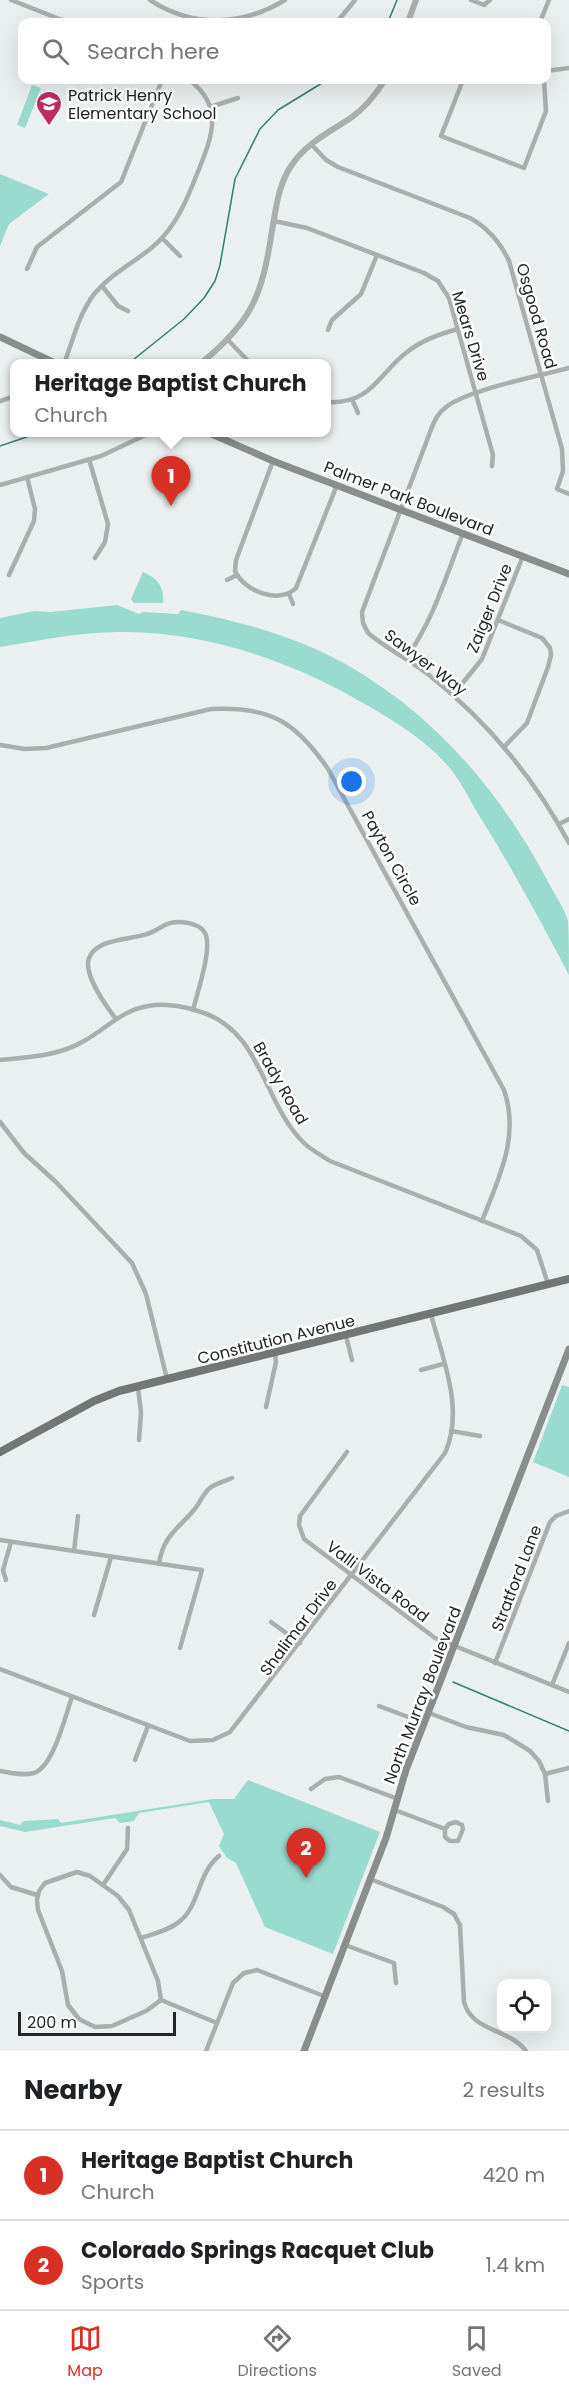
<!DOCTYPE html>
<html lang="en">
<head>
<meta charset="utf-8">
<style>
  :root { --surface:#fff; --page:#f6f6f6; --text:#202124; --muted:#757577; --line:#e0e0e0; --accent:#d93025 }
  body { margin:0; font-family:Poppins,sans-serif; background:var(--page); color:var(--text) }
  .controls { position:absolute; right:18px; bottom:18px; display:grid; overflow:hidden; border-radius:12px; box-shadow:0 6px 24px #0002 }
  .controls button { width:54px; height:54px; display:grid; place-items:center; padding:0; border:0; border-bottom:2px solid var(--line); background:var(--surface); color:var(--text); font:30px sans-serif }
  .scale { position:absolute; left:18px; bottom:15px; width:158px; box-sizing:border-box; padding-left:6px; border:3px solid #222524; border-top:0; font-size:16px; line-height:21px; white-space:nowrap; color:#222524; -webkit-text-stroke:4px #fff; paint-order:stroke }
  .you { position:absolute; left:352px; top:782px; width:21px; height:21px; margin:-15px; border:4px solid #fff; border-radius:50%; background:#1a73e8; box-shadow:0 0 0 9px #1a73e833 }
  .badge { display:grid; place-items:center; width:39px; height:39px; border-radius:50%; background:var(--accent); color:#fff; font-size:20px; font-weight:700 }
  .pin { position:absolute; translate:-50% -50px; filter:drop-shadow(0 2px 3px #0008) }
  .pin::after { content:''; position:absolute; top:32px; width:21px; height:18px; background:inherit; clip-path:polygon(0 0,100% 0,50% 100%) }
  .popup { position:absolute; left:10px; top:359px; width:321px; height:78px; box-sizing:border-box; display:grid; place-content:center; border-radius:12px; background:var(--surface); filter:drop-shadow(0 2px 4px #0005); font-size:20px; white-space:nowrap; color:var(--muted) }
  .popup b { font-size:22px; color:var(--text) }
  .popup::after { content:''; position:absolute; left:50%; top:100%; margin-left:-12px; border:12px solid transparent; border-top-color:var(--surface) }
  .list { margin:0; padding:0; list-style:none }
  h2 { display:flex; justify-content:space-between; align-items:center; height:78px; margin:0; padding:0 24px; font-size:26px }
  h2 small { font-size:20px; font-weight:400; color:var(--muted) }
  .list li { display:grid; grid-template-columns:39px 1fr auto; gap:18px; align-items:center; box-sizing:border-box; height:90px; padding:0 24px; border-top:2px solid var(--line) }
  .list b { display:block; font-size:22px; white-space:nowrap }
  .list p { margin:0; font-size:20px; white-space:nowrap; color:var(--muted) }
  .list em { font-size:20px; font-style:normal; color:var(--muted) }
  .icon { flex:none; width:33px; height:33px; fill:none; stroke:currentColor; stroke-width:2; stroke-linecap:round; stroke-linejoin:round }
  .map { position:relative; flex:none; width:569px; height:2051px; overflow:hidden }
  .search { position:absolute; background:var(--surface); box-shadow:0 6px 24px #0002; left:18px; right:18px; top:18px; height:66px; display:flex; align-items:center; gap:15px; box-sizing:border-box; padding:0 21px; border-radius:12px; color:var(--muted); font-size:22px }
  .sheet { height:258px; background:var(--surface) }
  nav { display:flex; justify-content:space-around; align-items:center; box-sizing:border-box; height:84px; border-top:2px solid var(--line); background:var(--surface); font-size:16px; color:var(--muted) }
  nav a { display:grid; justify-items:center; gap:3px }
  nav .on { color:var(--accent) }
  .map>svg:first-child { display:block }
  .green { fill:#9adbcf }
  .lines { fill:none; stroke-linecap:round; stroke-linejoin:round }
  .stream { stroke:#347d73; stroke-width:1.5 }
  .minor { stroke:#aaaead; stroke-width:4.5 }
  .tertiary { stroke:#aaaead; stroke-width:6 }
  .secondary { stroke:#898e8d; stroke-width:7 }
  .primary { stroke:#727776; stroke-width:8 }
  .labels { text-anchor:middle; stroke-width:5; stroke-linejoin:round; paint-order:stroke }
  .poi-label { font-size:16px; fill:#222524; stroke:#fff; text-anchor:start }
  .street-label { font-size:16px; fill:#222524; stroke:#fff }
</style>
</head>
<body>
<div class="map">
<svg width="569" height="2051" viewBox="0 0 569 2051">
  <rect width="100%" height="100%" fill="#e9f0ef"/>
  <!-- green -->
  <g class="green">
    <path d="M32,85l9,3 -16,40 -8,-3z"/>
    <path d="M0,174l49,20 -40,30 -9,22z"/>
    <path d="M143,572c15,6 21,15 20,31h-29l-3,-4z"/>
    <path d="M117,605l22,9 4,-2 35,2 3,-4c58,11 116,26 168,56 86,50 149,123 196,210 7,15 18,29 23,45 1,12 1,40 1,54 -28,-53 -57,-107 -89,-158 -10,-16 -19,-36 -31,-50 -26,-30 -61,-50 -95,-69 -70,-39 -147,-65 -228,-66 -42,-1 -85,8 -126,15v-29l34,-7 17,1z"/>
    <path d="M562,1385l7,2v90l-36,-15z"/>
    <path d="M248,1780l132,52 -47,122 -68,-27 -29,-64 -9,-5 -8,-12 5,-12 -15,-32 -70,11 -5,8 -14,2 -5,-5 -90,14 -25,-6v-6l20,5 4,-4 34,-2 3,4 152,-24h21z"/>
  </g>
  <g class="lines">
    <!-- stream -->
    <g class="stream">
      <path d="M388,22l9,-22"/>
      <path d="M128,364l56,-45 20,-21 11,-17 5,-16 15,-86 25,-50 18,-19 49,-30"/>
      <path d="M0,446l41,-14"/>
      <path d="M453,1682l116,49"/>
    </g>
    <!-- minor -->
    <g class="minor">
      <path d="M11,0l56,22"/>
      <path d="M150,0c43,28 92,26 135,0"/>
      <path d="M471,0l13,5 6,-5"/>
      <path d="M337,22l18,-22"/>
      <path d="M540,22l9,-22"/>
      <path d="M546,71l23,-3"/>
      <path d="M463,80l-22,56 83,32 22,-57 -2,-31"/>
      <path d="M210,107l28,-9"/>
      <path d="M311,144l15,16 12,7 132,51c18,10 30,24 39,43l53,188 1,22 -6,18 12,5"/>
      <path d="M274,221l33,7 117,45 14,8 11,17 44,157 -1,11"/>
      <path d="M162,238l18,18"/>
      <path d="M27,269l10,-22 84,-65 41,-102"/>
      <path d="M102,286l16,20 10,5"/>
      <path d="M328,330l4,-10 29,-26 16,-39"/>
      <path d="M228,340l23,24"/>
      <path d="M64,364c9,-24 15,-51 31,-71 19,-23 48,-34 67,-55 17,-19 26,-41 35,-64 14,-35 29,-67 -8,-94"/>
      <path d="M569,368c-28,7 -105,23 -124,40 -7,5 -10,12 -13,19l-70,185 1,11 5,10c19,16 42,27 61,42 58,46 105,103 140,168"/>
      <path d="M352,399l6,14"/>
      <path d="M0,401l15,-5"/>
      <path d="M327,402c44,3 51,-28 80,-50 15,-12 32,-18 51,-23"/>
      <path d="M89,459l19,65 -3,18 -10,16"/>
      <path d="M273,461l-37,99 -1,11c9,20 44,34 61,17l41,-103"/>
      <path d="M0,485l101,-29 51,-24"/>
      <path d="M9,575l25,-54 1,-12 -8,-32"/>
      <path d="M227,580l10,-5"/>
      <path d="M289,594l4,10"/>
      <path d="M498,620l44,18 8,10 1,7 -3,12 -21,56 -23,24"/>
      <path d="M406,658c27,-37 40,-82 57,-125"/>
      <path d="M453,695l29,-36 41,-103"/>
      <path d="M0,745l25,4 21,-1 165,-39c59,-3 85,13 117,60l176,321c16,47 -5,87 -22,131"/>
      <path d="M559,824l10,-5"/>
      <path d="M116,1019c-10,-13 -33,-45 -27,-61 8,-20 41,-18 58,-24 7,-2 13,-7 20,-10 11,-4 32,-2 38,9 8,15 -8,60 -12,77"/>
      <path d="M0,1060c29,-3 59,-4 84,-19 22,-12 38,-31 64,-35 16,-3 34,0 50,5 64,18 64,91 106,132 7,7 17,12 26,18l191,75 16,14 11,34"/>
      <path d="M0,1122l24,31 32,29 76,81 14,31 21,85"/>
      <path d="M346,1336l6,24"/>
      <path d="M421,1370l22,-6"/>
      <path d="M138,1387l3,26 -2,27"/>
      <path d="M266,1407l10,-45 -1,-8"/>
      <path d="M451,1431l29,5"/>
      <path d="M347,1452l-47,64 -1,9 5,14 131,99 134,54"/>
      <path d="M0,1540l202,30 -22,78"/>
      <path d="M74,1551l4,-35"/>
      <path d="M159,1564c4,-28 18,-34 35,-54 6,-7 9,-17 17,-23 6,-4 14,-6 21,-9"/>
      <path d="M6,1580l-3,-10 8,-28"/>
      <path d="M94,1615l17,-58"/>
      <path d="M271,1622l29,21"/>
      <path d="M495,1663l55,-141 6,-6 13,-5"/>
      <path d="M0,1669l190,72 23,-1 17,-8 215,-279c20,-44 -3,-95 -14,-139"/>
      <path d="M552,1685l17,-42"/>
      <path d="M379,1706l45,17"/>
      <path d="M429,1713l37,14 38,8 26,16 9,10 6,13 3,27"/>
      <path d="M135,1760l13,-34"/>
      <path d="M0,1771c11,2 23,5 34,2 20,-7 31,-57 38,-76"/>
      <path d="M545,1774l24,-6"/>
      <path d="M311,1789l14,-10 14,-2 59,22"/>
      <path d="M395,1810l50,19v8l5,4h8l5,-12 -1,-4 -6,-3 -7,2 -4,5"/>
      <path d="M0,1875l11,12 26,8"/>
      <path d="M370,1879l73,28 11,7 6,11 4,77c8,30 45,26 62,49"/>
      <path d="M103,1885l24,-36 1,-21"/>
      <path d="M141,1938c12,-4 29,-8 39,-17 20,-16 17,-47 39,-65"/>
      <path d="M345,1945l49,18 2,20"/>
      <path d="M161,2000l-3,-19 -29,-71 -11,-14 -28,-20 -13,-4 -32,11 -6,8 -2,9 1,10 24,61 6,34 11,14 16,8 17,-1 34,-15 15,-11 56,23"/>
      <path d="M206,2051l27,-68 11,-10 13,-3 67,26"/>
    </g>
    <!-- tertiary -->
    <g class="tertiary">
      <path d="M408,22l8,-22"/>
      <path d="M200,364c52,-42 62,-68 72,-133 4,-23 6,-45 19,-65 15,-23 39,-34 61,-49 14,-10 24,-23 33,-37"/>
    </g>
    <!-- secondary -->
    <g class="secondary">
      <path d="M0,337l57,27"/>
      <path d="M207,432l66,29 296,113"/>
      <path d="M304,2051l82,-213 20,-68 163,-421"/>
    </g>
    <!-- primary -->
    <path class="primary" d="M0,1452l94,-51 25,-10 450,-112"/>
  </g>
  <!-- icons -->
  <defs>
    <symbol id="school-pin" viewBox="-11 -11 22 30"><path d="M0 17L-7.5 6A9.5 9.5 0 1 1 7.5 6Z" fill="#ba2e64" stroke="#fff"/><path d="M0-5L7-2L0 1L-7-2ZM-4 1L0 2.5L4 1V4Q0 6-4 4Z" fill="#fff"/></symbol>
  </defs>
  <g fill-rule="evenodd">
    <use href="#school-pin" x="34" y="89" width="30" height="40"/>
  </g>
  <g class="labels">
    <!-- poi labels -->
    <g class="poi-label">
      <text x="68" y="101">Patrick Henry<tspan x="68" dy="18">Elementary School</tspan></text>
    </g>
    <!-- street labels -->
    <g class="street-label">
      <text transform="translate(537 316) rotate(74)" y="6">Osgood Road</text>
      <text transform="translate(471 336) rotate(73)" y="6">Mears Drive</text>
      <text transform="translate(409 498) rotate(21)" y="6">Palmer Park Boulevard</text>
      <text transform="translate(489 608) rotate(-68)" y="6">Zaiger Drive</text>
      <text transform="translate(426 662) rotate(37)" y="6">Sawyer Way</text>
      <text transform="translate(392 858) rotate(61)" y="6">Payton Circle</text>
      <text transform="translate(281 1083) rotate(60)" y="6">Brady Road</text>
      <text transform="translate(276 1339) rotate(-14)" y="6">Constitution Avenue</text>
      <text transform="translate(516 1578) rotate(-69)" y="6">Stratford Lane</text>
      <text transform="translate(378 1581) rotate(37)" y="6">Valli Vista Road</text>
      <text transform="translate(298 1627) rotate(-53)" y="6">Shalimar Drive</text>
      <text transform="translate(422 1695) rotate(-69)" y="6">North Murray Boulevard</text>
    </g>
  </g>
</svg>
<div class="controls">
<button><svg class="icon" aria-label="locate" viewBox="0 0 24 24"><circle cx="12" cy="12" r="6"/><path d="M12 2v4M12 18v4M2 12h4M18 12h4"/></svg></button>
</div>
<div class="scale">200 m</div>
<div class="you"></div>
<div class="pin badge" style="left:171px;top:506px">1</div>
<div class="popup"><b>Heritage Baptist Church</b>Church</div>
<div class="pin badge" style="left:306px;top:1878px">2</div>
<div class="search"><svg class="icon" aria-label="search" viewBox="0 0 24 24"><circle cx="10" cy="10" r="6"/><path d="M15 15l6 6"/></svg>Search here</div>
</div>
<section class="sheet">
<h2>Nearby<small>2 results</small></h2>
<ul class="list">
<li><span class="badge">1</span><div><b>Heritage Baptist Church</b><p>Church</p></div><em>420 m</em></li>
<li><span class="badge">2</span><div><b>Colorado Springs Racquet Club</b><p>Sports</p></div><em>1.4 km</em></li>
</ul>
</section>
<nav>
<a class="on"><svg class="icon" aria-label="map" viewBox="0 0 24 24"><path d="M3 6l6-2 6 2 6-2v14l-6 2-6-2-6 2zM9 4v14M15 6v14"/></svg>Map</a>
<a><svg class="icon" aria-label="directions" viewBox="0 0 24 24"><path d="M12 3l9 9-9 9-9-9zM9 14v-3h6M13 9l2 2-2 2"/></svg>Directions</a>
<a><svg class="icon" aria-label="saved" viewBox="0 0 24 24"><path d="M7 4h10v16l-5-4-5 4z"/></svg>Saved</a>
</nav>
</body>
</html>
